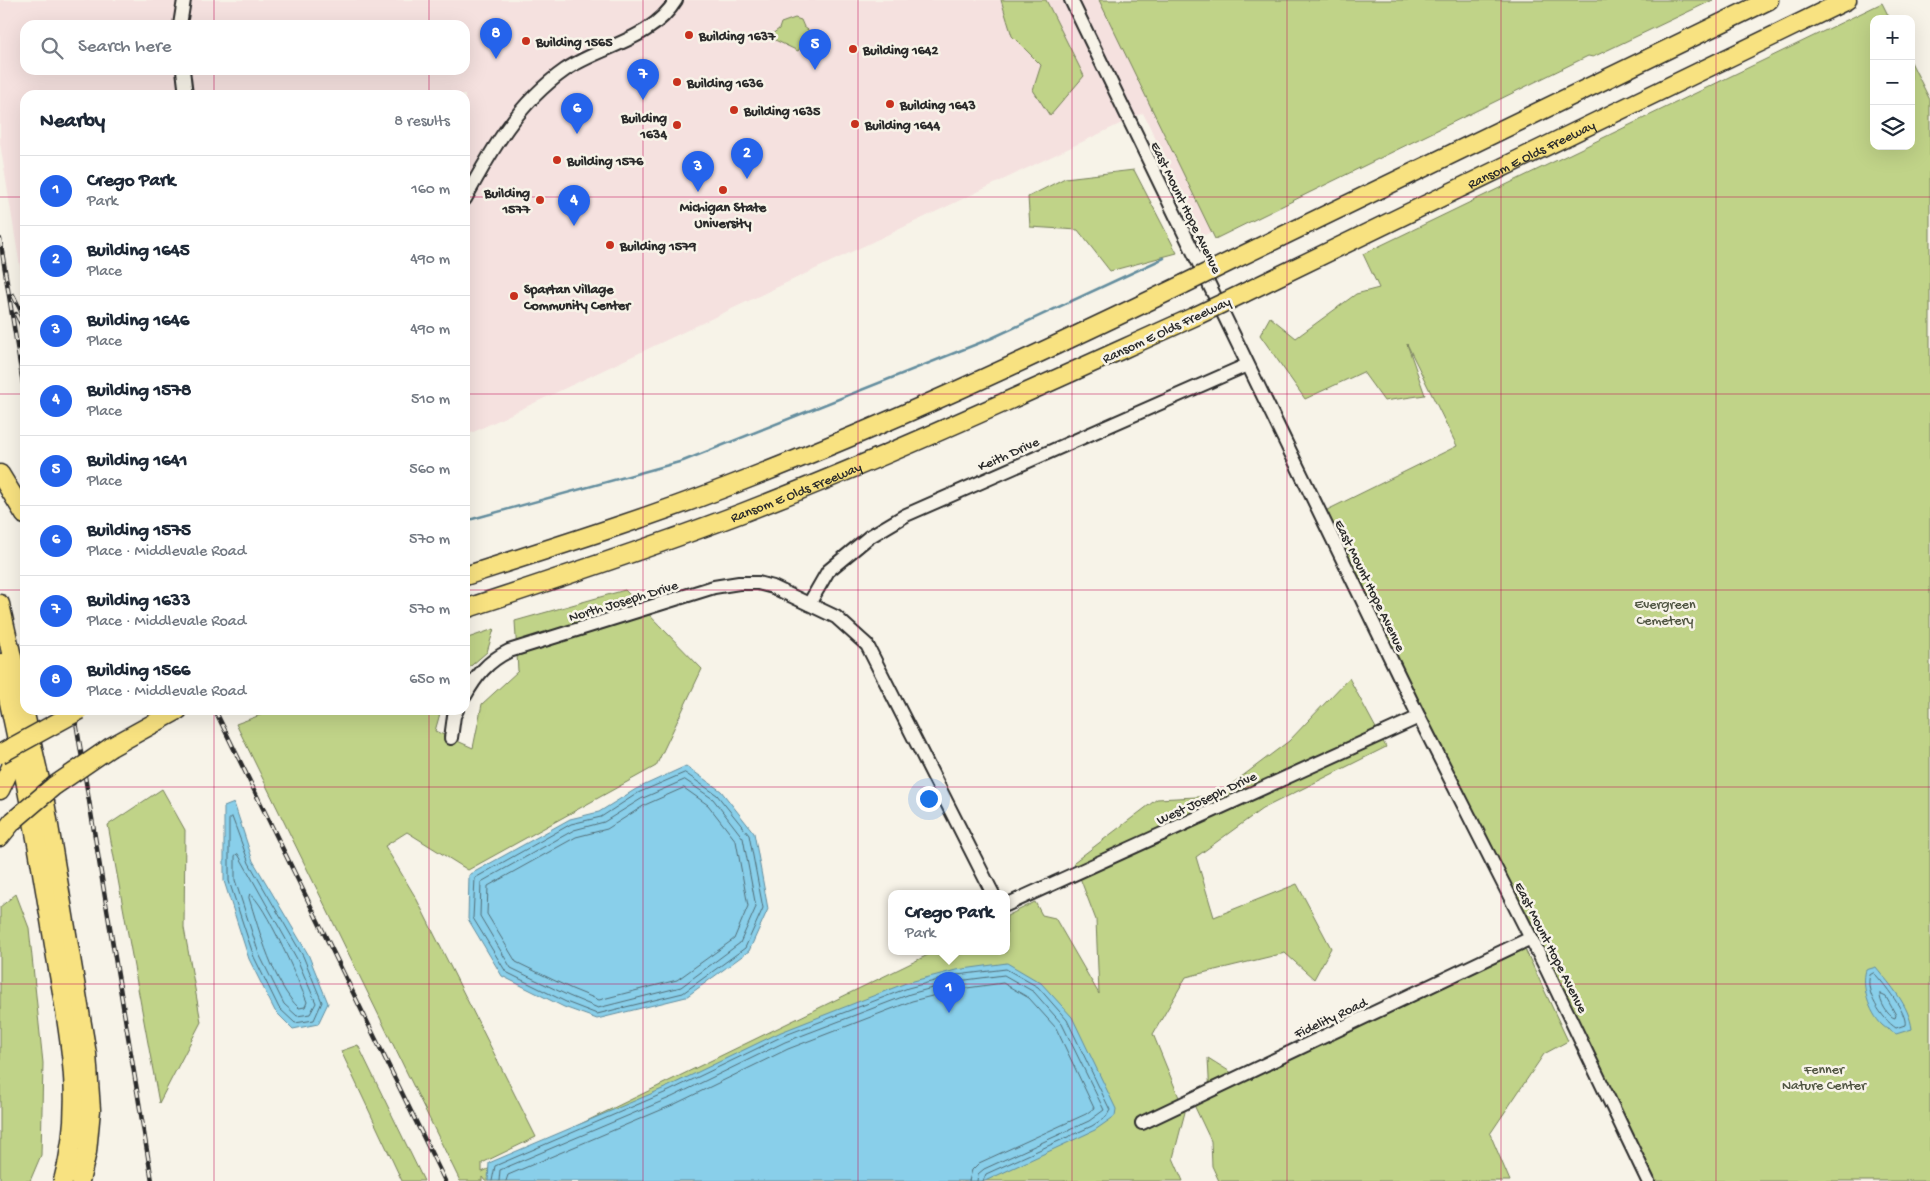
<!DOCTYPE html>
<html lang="en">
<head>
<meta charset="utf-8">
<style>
  :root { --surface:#fff; --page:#f6f6f7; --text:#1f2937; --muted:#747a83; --line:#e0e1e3; --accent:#2563eb }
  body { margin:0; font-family:"Gochi Hand",sans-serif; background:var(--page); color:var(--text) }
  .controls { position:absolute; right:15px; top:15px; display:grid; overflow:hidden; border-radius:10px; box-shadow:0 5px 20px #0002 }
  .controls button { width:45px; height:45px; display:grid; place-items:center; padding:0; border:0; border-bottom:1px solid var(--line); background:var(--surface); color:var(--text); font:25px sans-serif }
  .you { position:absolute; left:928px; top:798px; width:18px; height:18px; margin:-12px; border:4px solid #fff; border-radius:50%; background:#1a73e8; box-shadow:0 0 0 8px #1a73e833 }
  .badge { display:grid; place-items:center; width:32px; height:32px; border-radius:50%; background:var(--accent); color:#fff; font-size:16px; font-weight:700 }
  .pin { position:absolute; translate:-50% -41px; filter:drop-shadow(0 1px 2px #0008) }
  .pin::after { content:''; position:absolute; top:26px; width:18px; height:15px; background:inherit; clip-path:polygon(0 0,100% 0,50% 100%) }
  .popup { position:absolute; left:888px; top:890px; width:122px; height:65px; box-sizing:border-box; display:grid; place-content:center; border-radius:10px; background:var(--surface); filter:drop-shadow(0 1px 4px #0005); font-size:16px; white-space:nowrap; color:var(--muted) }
  .popup b { font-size:19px; color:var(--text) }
  .popup::after { content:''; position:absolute; left:50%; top:100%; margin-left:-10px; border:10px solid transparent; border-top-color:var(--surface) }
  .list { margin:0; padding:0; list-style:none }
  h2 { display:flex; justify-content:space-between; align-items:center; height:65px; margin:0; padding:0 20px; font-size:21px }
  h2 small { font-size:16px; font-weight:400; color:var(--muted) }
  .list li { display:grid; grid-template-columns:32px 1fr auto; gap:15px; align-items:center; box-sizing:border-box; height:70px; padding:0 20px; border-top:1px solid var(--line) }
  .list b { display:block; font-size:19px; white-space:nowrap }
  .list p { margin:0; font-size:16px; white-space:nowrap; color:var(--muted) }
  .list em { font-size:16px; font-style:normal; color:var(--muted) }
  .icon { flex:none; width:28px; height:28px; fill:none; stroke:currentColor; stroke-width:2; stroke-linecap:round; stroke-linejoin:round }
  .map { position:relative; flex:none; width:1930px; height:1181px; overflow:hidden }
  .search { position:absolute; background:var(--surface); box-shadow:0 5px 20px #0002; left:20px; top:20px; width:450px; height:55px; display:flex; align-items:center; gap:12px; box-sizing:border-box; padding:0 18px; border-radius:15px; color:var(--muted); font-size:19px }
  .panel { position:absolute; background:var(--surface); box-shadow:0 5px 20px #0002; left:20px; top:90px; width:450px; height:625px; border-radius:15px }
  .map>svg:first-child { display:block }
  .built { fill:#f5e1df; fill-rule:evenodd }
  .green { fill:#c0d388; stroke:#767f5a }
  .water { fill:#89cfea; stroke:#638d9e }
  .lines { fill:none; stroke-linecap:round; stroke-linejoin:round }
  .shore { stroke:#516d77; stroke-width:1 }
  .stream { stroke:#638d9e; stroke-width:2.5 }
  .minor-casing { stroke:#2b2b2b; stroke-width:16 }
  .highway-casing { stroke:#2b2b2b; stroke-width:21 }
  .minor { stroke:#f7f3e8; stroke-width:12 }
  .highway { stroke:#f8e281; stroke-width:18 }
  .rail-casing { stroke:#2b2b2b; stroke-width:4.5 }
  .rail { stroke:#f7f3e8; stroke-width:2.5; stroke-dasharray:8; stroke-linecap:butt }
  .highway-bridge-casing { stroke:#2b2b2b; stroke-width:21; stroke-linecap:butt }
  .highway-bridge { stroke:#f8e281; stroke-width:18 }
  .grid { fill:none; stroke:#c2185b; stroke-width:1; stroke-opacity:0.55 }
  .poi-dot { fill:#c8321e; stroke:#f7f3e8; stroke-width:2 }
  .labels { text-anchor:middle; stroke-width:5; stroke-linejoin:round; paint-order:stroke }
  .poi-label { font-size:14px; font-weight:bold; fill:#2b2b2b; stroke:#f7f3e8; text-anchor:start }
  .street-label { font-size:14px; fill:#2b2b2b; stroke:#f7f3e8 }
  .park-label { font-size:14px; fill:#505542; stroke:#f7f3e8 }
</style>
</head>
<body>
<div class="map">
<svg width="1930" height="1181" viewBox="0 0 1930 1181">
  <rect width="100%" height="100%" fill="#f7f3e8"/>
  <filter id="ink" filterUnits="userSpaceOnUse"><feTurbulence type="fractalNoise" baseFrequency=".02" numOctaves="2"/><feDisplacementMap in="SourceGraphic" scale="10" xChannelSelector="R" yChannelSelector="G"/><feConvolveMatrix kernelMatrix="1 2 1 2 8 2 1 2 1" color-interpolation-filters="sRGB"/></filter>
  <g filter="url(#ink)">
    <!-- built -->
    <path class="built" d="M0,0h1691l-488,236 -60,-123 -678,323v-341h-440v203l-25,-155zM25,25h440v45h-440z"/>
    <!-- green -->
    <g class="green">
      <path d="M1001,0h45l38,76 -34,40 -17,-26 8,-25 -29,-29z"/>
      <path d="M1099,0h614l-120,57 -5,-1 -373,183z"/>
      <path d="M1882,3l8,16h-16v127h37v-84l19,38v1081h-279l-49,-113 -283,-554 138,-68 -50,-102 18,51 -41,6 -21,-29 -58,27 -45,-64 10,-18 26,21 60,-44 23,-6 -16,-34z"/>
      <path d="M795,18l6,2 3,7 7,5 -13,19 -25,-12 -1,-5 7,-5 2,-6z"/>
      <path d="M1134,170l43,83 -67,18 -32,-41 -48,-3 -2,-30 37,-19z"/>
      <path d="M625,590l77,79 -46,97 -188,104 -61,-38 -22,14 31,52 120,239 -54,26v9l452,-220h72l1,-36 28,-14 7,13 13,3 44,76 -3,-74 -22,-58 83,-63 59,-3 73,-55 60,-63 37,69 -124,62 -66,48 18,60 83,-33 34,64 -17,31 -29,-26 -99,24 -33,57 32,78 -12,46 10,23h-698l-3,-4v4h-22l-224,-457 38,-14h167l-6,21 38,17 9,-44 36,-33 -3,-50z"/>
      <path d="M494,629l-7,23 -22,19v-32z"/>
      <path d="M162,789l23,41 -1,98 17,94 -42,81 -51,-278z"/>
      <path d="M16,894l13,34 14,135 -2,92 -11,26h-30v-274z"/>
      <path d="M1525,949l43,92 -24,13 -54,80 20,47h-291l-7,-15 -1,-25 -17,-36 16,-8 -2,-39 37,23z"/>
      <path d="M358,1045l66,136h-22l-61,-130z"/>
    </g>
    <!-- water -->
    <g class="water">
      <path d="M686,766l35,25 33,42 14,76 -19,42 -63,46 -89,22 -33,-12 -62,-31 -34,-57 1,-44 101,-56 29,-7 37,-23z"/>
      <path d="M234,803l19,58 55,93 20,49 -10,21 -25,5 -18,-18 -26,-52 -25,-78v-74z"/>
      <path d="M1007,963l34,20 31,34 44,92 -1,7 -20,14 -110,51h-497l1,-18 178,-76 114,-55 125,-49 50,-13z"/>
      <path d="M1876,967c15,19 33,38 36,62l-16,5c-4,-3 -10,-5 -14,-9 -13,-13 -21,-39 -16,-55z"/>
    </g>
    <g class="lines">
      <!-- shore -->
      <g class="shore">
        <path d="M685,773l32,22 32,40 14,73 -18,40 -62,45 -86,21 -31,-12 -60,-30 -33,-54 2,-40 96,-54 30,-7 37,-24z"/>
        <path d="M685,780l28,19 30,39 13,69 -16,36 -59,44 -83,21 -29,-12 -58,-28 -31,-52 1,-34 93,-52 30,-8 37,-23z"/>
        <path d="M684,788l24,17 28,36 12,65 -14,33 -57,41 -78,20 -27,-11 -56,-27 -29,-48 1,-28 88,-49 31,-8 38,-24z"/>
        <path d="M232,817l17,46 54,93 19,46 -8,18 -19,3 -16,-15 -25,-51 -25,-76v-61z"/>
        <path d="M238,854l59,105 19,44 -6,11 -13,2 -13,-12 -25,-50 -24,-74v-24z"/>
        <path d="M250,894c14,7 50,90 57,108l-2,5 -6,1c-25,-23 -40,-78 -50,-110z"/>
        <path d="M1874,973c9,9 34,41 31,52l-9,3c-14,-9 -32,-36 -26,-53z"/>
        <path d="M1880,994l6,3 10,18 -1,3c-7,-1 -16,-17 -15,-24z"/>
        <path d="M492,1181l3,-15 174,-75 114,-55 125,-48 49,-13 49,-6 32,18 29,33 43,90 -4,7 -14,9 -106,48 -3,7"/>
        <path d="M499,1181l1,-11 172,-73 113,-55 125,-48 48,-13 46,-6 30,17 28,32 42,86 -15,11 -105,48 -6,5 -1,7"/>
        <path d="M506,1181l2,-6 167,-71 113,-55 124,-48 48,-12 43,-6 26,15 27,30 38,80 -8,6 -107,49 -7,7 -3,11"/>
      </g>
      <!-- stream -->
      <path class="stream" d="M465,521l218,-60 309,-123 172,-80"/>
      <defs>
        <g id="minor">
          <path d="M1071,0l348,717 128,253 101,211"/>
          <path d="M180,25l4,-25"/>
          <path d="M183,70l3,25"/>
          <path d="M465,199c27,-50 53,-96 100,-129 37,-25 86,-29 111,-70"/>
          <path d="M809,604l19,-33 41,-34 37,-22 341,-150"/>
          <path d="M465,696c11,-20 23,-35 44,-45l205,-64 25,-4h19l15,4 63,30 31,28 126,249"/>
          <path d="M451,738l3,-22 3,-6"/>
          <path d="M1006,905l413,-188"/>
          <path d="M1142,1123l389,-185"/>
        </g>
        <g id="highway">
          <path d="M1233,260l536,-260"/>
          <path id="s1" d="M1244,293l603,-293"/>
          <path d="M0,474l25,41"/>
          <path d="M465,576c86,-28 174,-55 259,-88 157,-60 309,-131 460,-204"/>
          <path d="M0,604l45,198 42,252 4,56 -4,42 -7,29"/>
          <path id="s2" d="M465,609c93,-31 186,-61 277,-96 155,-60 305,-130 456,-198"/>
          <path d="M0,663c22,93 39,187 54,282 13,82 32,154 9,236"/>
          <path d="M111,747l67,-37"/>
          <path d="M0,790l11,-23 3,-23"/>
          <path d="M0,837l13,-16"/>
        </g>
      </defs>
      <!-- minor casing -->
      <use href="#minor" class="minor-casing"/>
      <!-- highway casing -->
      <use href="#highway" class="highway-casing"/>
      <!-- minor -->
      <use href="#minor" class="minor"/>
      <!-- highway -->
      <use href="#highway" class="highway"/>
      <defs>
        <g id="rail">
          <path d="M0,239l25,157"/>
          <path d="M13,295l12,24"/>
          <path d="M16,314l9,18"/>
          <path d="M74,710l78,471"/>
          <path d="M215,710l230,471"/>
        </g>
      </defs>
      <!-- rail casing -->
      <use href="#rail" class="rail-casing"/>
      <!-- rail -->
      <use href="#rail" class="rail"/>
      <defs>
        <g id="highway-bridge">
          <path d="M1184,284l49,-24"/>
          <path d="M1198,315l46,-22"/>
          <path d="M0,754l80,-44"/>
          <path d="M13,821l41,-35 57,-39"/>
        </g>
      </defs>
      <!-- highway-bridge casing -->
      <use href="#highway-bridge" class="highway-bridge-casing"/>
      <!-- highway-bridge -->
      <use href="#highway-bridge" class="highway-bridge"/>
    </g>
  </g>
  <!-- grid -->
  <path class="grid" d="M214,0v25M429,0v25M643,0v1181M858,0v1181M1072,0v1181M1287,0v1181M1501,0v1181M1716,0v1181M214,70v25M429,70v25M0,197h25M465,197h1465M0,394h25M465,394h1465M0,590h25M465,590h1465M214,710v471M429,710v471M0,787h1930M0,984h1930"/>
  <!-- markers -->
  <g class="poi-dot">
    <circle cx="689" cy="35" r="5"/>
    <circle cx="526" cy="41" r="5"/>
    <circle cx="853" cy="49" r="5"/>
    <circle cx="677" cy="82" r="5"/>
    <circle cx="890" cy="104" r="5"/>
    <circle cx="734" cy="110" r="5"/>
    <circle cx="855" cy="124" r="5"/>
    <circle cx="677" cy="125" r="5"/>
    <circle cx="557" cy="160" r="5"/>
    <circle cx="723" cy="190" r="5"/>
    <circle cx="540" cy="200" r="5"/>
    <circle cx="610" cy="245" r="5"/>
    <circle cx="514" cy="296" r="5"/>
  </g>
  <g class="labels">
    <!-- poi labels -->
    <g class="poi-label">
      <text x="699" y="40">Building 1637</text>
      <text x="536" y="46">Building 1565</text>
      <text x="863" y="54">Building 1642</text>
      <text x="687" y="87">Building 1636</text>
      <text x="900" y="109">Building 1643</text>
      <text x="744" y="115">Building 1635</text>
      <text x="667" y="122" text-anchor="end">Building<tspan x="667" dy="16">1634</tspan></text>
      <text x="865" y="129">Building 1644</text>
      <text x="567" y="165">Building 1576</text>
      <text x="530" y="197" text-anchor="end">Building<tspan x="530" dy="16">1577</tspan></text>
      <text x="723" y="211" text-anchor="middle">Michigan State<tspan x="723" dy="16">University</tspan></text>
      <text x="620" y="250">Building 1579</text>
      <text x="524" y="293">Spartan Village<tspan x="524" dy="16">Community Center</tspan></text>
    </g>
    <!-- street labels -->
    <g class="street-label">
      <text dy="5" stroke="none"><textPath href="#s1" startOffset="319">Ransom E Olds Freeway</textPath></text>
      <text transform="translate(1187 207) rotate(64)" y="5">East Mount Hope Avenue</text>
      <text transform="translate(1166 329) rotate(-25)" y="5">Ransom E Olds Freeway</text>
      <text transform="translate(1008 453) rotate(-24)" y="5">Keith Drive</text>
      <text dy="5" stroke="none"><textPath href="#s2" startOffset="351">Ransom E Olds Freeway</textPath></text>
      <text transform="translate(1371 585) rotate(64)" y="5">East Mount Hope Avenue</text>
      <text transform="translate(623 600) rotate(-17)" y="5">North Joseph Drive</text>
      <text transform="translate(1206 797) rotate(-25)" y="5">West Joseph Drive</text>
      <text transform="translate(1552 947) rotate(63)" y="5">East Mount Hope Avenue</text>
      <text transform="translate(1330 1017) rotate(-25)" y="5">Fidelity Road</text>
    </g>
    <!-- park labels -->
    <g class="park-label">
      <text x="1665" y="608">Evergreen<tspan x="1665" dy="16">Cemetery</tspan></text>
      <text x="1824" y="1073">Fenner<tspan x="1824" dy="16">Nature Center</tspan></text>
    </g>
  </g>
</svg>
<div class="controls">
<button>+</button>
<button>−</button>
<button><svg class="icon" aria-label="layers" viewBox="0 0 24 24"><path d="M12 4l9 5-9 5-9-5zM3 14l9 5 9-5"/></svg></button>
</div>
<div class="you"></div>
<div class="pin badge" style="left:949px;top:1013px">1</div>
<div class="popup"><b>Crego Park</b>Park</div>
<div class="pin badge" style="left:747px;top:179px">2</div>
<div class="pin badge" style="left:698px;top:192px">3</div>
<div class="pin badge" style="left:574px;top:226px">4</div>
<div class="pin badge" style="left:815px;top:70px">5</div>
<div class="pin badge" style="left:577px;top:134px">6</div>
<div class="pin badge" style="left:643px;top:100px">7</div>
<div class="pin badge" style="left:496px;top:59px">8</div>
<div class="search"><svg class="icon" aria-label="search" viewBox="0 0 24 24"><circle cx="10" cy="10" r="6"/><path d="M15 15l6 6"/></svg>Search here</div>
<section class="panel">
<h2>Nearby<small>8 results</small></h2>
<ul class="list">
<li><span class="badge">1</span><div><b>Crego Park</b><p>Park</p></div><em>160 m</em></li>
<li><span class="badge">2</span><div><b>Building 1645</b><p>Place</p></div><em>490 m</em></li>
<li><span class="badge">3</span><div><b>Building 1646</b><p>Place</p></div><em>490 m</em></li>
<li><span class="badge">4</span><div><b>Building 1578</b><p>Place</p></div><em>510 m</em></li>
<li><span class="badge">5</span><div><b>Building 1641</b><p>Place</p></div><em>560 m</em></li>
<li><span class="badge">6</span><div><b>Building 1575</b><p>Place · Middlevale Road</p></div><em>570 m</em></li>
<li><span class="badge">7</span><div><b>Building 1633</b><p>Place · Middlevale Road</p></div><em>570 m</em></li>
<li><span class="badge">8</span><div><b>Building 1566</b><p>Place · Middlevale Road</p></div><em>650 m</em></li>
</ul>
</section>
</div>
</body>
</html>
